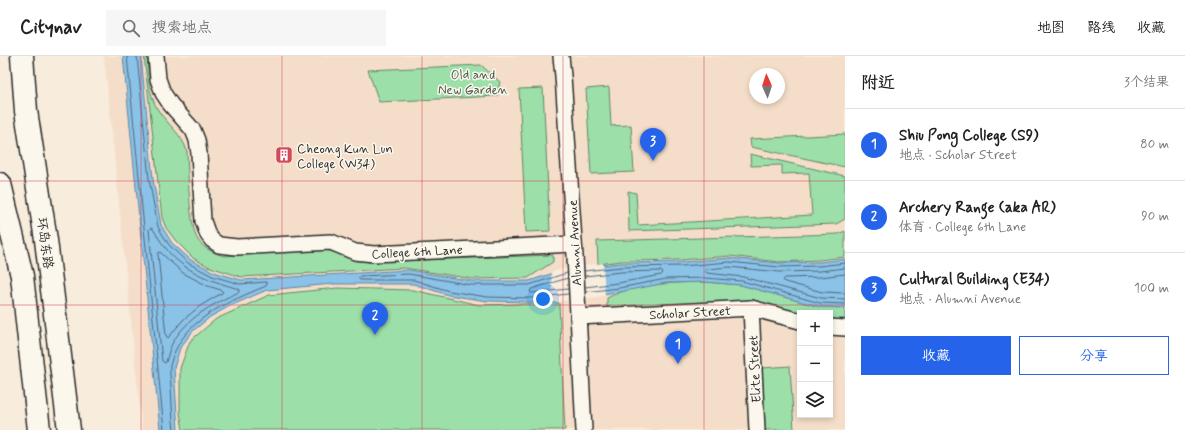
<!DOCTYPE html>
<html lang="zh">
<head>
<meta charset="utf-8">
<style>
  :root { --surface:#fff; --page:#f6f6f6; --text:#202124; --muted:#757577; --line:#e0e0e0; --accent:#2563eb }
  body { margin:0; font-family:Mynerve,"LXGW WenKai TC",sans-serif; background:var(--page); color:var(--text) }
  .controls { position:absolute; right:12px; bottom:12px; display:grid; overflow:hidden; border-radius:0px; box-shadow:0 2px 6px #0003 }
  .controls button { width:36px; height:36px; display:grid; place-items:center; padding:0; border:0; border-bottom:1px solid var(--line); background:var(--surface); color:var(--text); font:20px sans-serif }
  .compass { position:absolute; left:749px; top:12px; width:36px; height:36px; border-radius:50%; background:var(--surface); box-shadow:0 2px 6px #0003; rotate:357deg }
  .you { position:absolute; left:543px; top:243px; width:14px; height:14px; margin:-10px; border:3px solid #fff; border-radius:50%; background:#1a73e8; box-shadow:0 0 0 6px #1a73e833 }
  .badge { display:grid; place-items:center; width:26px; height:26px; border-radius:50%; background:var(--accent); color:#fff; font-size:13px; font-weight:700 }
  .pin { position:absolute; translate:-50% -33px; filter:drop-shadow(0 1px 2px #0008) }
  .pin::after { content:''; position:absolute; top:21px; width:14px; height:12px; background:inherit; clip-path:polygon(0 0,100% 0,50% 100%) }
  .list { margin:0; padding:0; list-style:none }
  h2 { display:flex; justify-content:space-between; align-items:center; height:52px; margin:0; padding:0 16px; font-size:17px }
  h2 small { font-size:13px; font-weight:400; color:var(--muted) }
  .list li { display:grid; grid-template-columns:26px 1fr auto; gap:12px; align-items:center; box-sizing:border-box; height:72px; padding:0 16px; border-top:1px solid var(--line) }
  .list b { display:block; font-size:15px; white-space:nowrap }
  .list p { margin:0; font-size:13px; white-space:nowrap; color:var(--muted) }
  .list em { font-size:13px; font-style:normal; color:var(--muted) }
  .actions { display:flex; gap:8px; padding:12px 16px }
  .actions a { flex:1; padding:9px 0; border:1px solid var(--accent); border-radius:0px; text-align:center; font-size:14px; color:var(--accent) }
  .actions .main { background:var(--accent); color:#fff }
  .icon { flex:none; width:22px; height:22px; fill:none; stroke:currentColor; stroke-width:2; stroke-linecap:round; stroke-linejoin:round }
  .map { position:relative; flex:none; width:845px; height:374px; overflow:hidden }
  header { display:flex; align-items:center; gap:24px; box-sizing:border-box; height:56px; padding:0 20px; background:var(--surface); border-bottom:1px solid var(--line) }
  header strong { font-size:19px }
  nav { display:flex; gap:22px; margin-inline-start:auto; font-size:14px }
  .search { width:280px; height:36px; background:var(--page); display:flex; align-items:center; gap:10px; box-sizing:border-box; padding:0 14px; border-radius:0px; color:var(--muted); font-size:15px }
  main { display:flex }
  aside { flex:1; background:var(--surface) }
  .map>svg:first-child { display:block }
  .built { fill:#f5dec9; fill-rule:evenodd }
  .green { fill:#9cdfa9; stroke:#64856a }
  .water { fill:#8ac2e8; stroke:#64869c }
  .pier { fill:#f8ecdc }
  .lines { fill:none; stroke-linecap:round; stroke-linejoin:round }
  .shore { stroke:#516777; stroke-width:1 }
  .minor-casing { stroke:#2b2b2b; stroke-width:18 }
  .primary-casing { stroke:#2b2b2b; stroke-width:25 }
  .minor { stroke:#fbf7ec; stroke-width:15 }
  .primary { stroke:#fbf7ec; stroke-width:22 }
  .grid { fill:none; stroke:#d1495b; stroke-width:1; stroke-opacity:0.55 }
  .labels { text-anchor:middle; stroke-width:3; stroke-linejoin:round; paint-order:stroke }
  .park-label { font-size:13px; fill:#47584a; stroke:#fbf7ec }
  .poi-label { font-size:13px; fill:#2b2b2b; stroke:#fbf7ec; text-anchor:start }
  .street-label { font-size:13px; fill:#2b2b2b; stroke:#fbf7ec }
</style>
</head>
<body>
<header>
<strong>Citynav</strong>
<div class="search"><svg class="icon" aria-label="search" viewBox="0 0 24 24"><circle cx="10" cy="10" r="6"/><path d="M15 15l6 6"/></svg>搜索地点</div>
<nav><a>地图</a><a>路线</a><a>收藏</a></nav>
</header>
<main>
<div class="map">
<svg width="845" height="374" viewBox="0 0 845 374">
  <rect width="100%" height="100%" fill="#f8ecdc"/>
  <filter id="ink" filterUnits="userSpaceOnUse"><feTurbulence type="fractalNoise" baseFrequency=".025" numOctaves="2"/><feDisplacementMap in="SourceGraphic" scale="8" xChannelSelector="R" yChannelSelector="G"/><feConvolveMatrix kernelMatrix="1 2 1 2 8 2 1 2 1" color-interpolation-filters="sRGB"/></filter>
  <g filter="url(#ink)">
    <!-- built -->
    <path class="built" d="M104,0h741v374h-703zM755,18h24v24h-24zM800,257h30v102h-30z"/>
    <!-- green -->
    <g class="green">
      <path d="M144,0h3c1,18 1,38 11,54 10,15 24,24 29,41 1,18 2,77 11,89 6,9 16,13 26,16l99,-7 13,4 20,8 15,1 182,-7v7l-25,16 -55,1 -68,-11 -164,9 -34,-11 -14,-8 -18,-18 -9,-12 -4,-10z"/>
      <path d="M481,9l19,17 -3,14 -118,6 -11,-32z"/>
      <path d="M609,31l2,39 20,-1 3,47 -43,2 -5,-85z"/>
      <path d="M543,32l7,143 -24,1 -7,-143z"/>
      <path d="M845,78v33l-94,-20 -1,-8z"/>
      <path d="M750,98l95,22v43l-9,5 -207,7 -1,-40 8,2 2,32 174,-10 -3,-42 -27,1v-9l-31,1z"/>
      <path d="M845,175v26l-26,3 -40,2 -49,-6 -49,4 -59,1 -24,3 -1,-23 241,-7z"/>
      <path d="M705,226l36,3 79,22 25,1v15l-15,-1v-9h-30v2l-193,-4v-13c29,-15 66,-15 98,-16z"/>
      <path d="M337,232l76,2 66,15 80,-2 6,127h-382l-3,-17v-45l10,-27 26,-22 53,-24z"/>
      <path d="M790,310l4,64h-29l-3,-62z"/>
    </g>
    <!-- water -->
    <path class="water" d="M123,0h18l12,123 8,46 11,18 19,17 23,12 27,8 168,-10 63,11h57l37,-12 54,-6 62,-1 47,-4 49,5 41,-1 26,-3v49l-25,-1 -79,-22 -36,-3 -39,1 -47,9 -88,10 -44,-1 -39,-6 -35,-11h-80l-66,6 -37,16 -20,11 -17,14 -13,17 -6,20 4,62h-18z"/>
    <!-- pier -->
    <path class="pier" d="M603,207l2,33 -52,6 -2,-30 15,-4z"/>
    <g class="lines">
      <!-- shore -->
      <g class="shore">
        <path d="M127,0l37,374"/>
        <path d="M137,0l12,123 9,48 11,18 19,18 24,13 28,8 26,-2 1,2 -1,2c-38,16 -86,34 -96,80 -1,7 1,15 1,21 1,15 1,29 3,43"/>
        <path d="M151,172l2,1c4,6 7,12 12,18 17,24 46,34 74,42l1,1 -1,2c-25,11 -54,27 -67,52 -3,5 -4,12 -6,18l-1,1 -3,-2 -13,-131z"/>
        <path d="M160,196l23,21 25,13 13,4 2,2 -1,1 -22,13 -17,14 -15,18 -2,-2 -8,-82z"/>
        <path d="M845,212l-25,3 -41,1 -50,-5 -22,2 -2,2 2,2 36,4 78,21 24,1"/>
        <path d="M584,215l37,-4 61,-1 47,-4 50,5 40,-1 26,-3"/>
        <path d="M567,217l-38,12h-58l-62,-11 -49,2 -2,2 2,2h54l35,11 38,6 44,1 37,-4"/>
        <path d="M845,218l-25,3 -35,1 -2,2 2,2 37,10 23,1"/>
        <path d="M585,220l36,-4 40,-1 2,2 -2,2 -43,8 -33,4"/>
        <path d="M568,222l-37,11 -1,3 2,1 36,-4"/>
        <path d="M585,236l34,-4 47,-9 39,-1 37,3 78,22 25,1"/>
      </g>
      <defs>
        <g id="minor">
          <path d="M156,0l2,23 5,14 8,12 22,25 4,10 2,13 4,68 5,14 4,5 7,5 18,2 94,-5 24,10 19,2 200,-10"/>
          <path d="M561,0l2,20 12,180 9,174"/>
          <path d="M751,252l6,122"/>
          <path d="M578,261l173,-9 49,13"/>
          <path d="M830,271l15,1"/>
        </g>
        <g id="primary">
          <path d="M22,0l4,55 20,129 23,190"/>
          <path d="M0,128l22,92 17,154"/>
        </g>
      </defs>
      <!-- minor casing -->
      <use href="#minor" class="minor-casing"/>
      <!-- primary casing -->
      <use href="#primary" class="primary-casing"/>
      <!-- minor -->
      <use href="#minor" class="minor"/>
      <!-- primary -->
      <use href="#primary" class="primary"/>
    </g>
  </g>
  <!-- grid -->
  <path class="grid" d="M141,0v374M282,0v374M422,0v374M563,0v374M704,0v374M0,125h845M0,249h845"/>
  <!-- icons -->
  <defs>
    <symbol id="building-square" viewBox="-11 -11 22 22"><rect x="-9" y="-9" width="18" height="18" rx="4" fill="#d1495b" stroke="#fbf7ec"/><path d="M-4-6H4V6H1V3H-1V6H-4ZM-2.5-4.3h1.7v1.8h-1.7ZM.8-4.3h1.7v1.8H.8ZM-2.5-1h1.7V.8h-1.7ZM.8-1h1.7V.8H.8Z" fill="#fff"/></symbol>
  </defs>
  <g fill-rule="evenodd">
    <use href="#building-square" x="274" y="89" width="20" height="20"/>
  </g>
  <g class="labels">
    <!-- park labels -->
    <g class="park-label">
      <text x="473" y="23">Old and<tspan x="473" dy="15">New Garden</tspan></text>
    </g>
    <!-- poi labels -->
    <g class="poi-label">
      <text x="297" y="97">Cheong Kun Lun<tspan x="297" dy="15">College (W34)</tspan></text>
    </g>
    <!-- street labels -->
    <g class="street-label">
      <text transform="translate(46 187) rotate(82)" y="5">环岛东路</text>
      <text transform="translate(574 187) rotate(-93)" y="5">Alumni Avenue</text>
      <text transform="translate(417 195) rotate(-3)" y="5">College 6th Lane</text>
      <text transform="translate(690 256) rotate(-3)" y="5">Scholar Street</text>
      <text transform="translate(754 313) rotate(-93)" y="5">Elite Street</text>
    </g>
  </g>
</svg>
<div class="controls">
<button>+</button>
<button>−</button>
<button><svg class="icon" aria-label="layers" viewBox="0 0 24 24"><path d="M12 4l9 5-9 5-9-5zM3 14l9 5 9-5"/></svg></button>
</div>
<svg class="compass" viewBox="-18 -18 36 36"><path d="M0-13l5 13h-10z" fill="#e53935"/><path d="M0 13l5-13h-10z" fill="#757577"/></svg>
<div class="you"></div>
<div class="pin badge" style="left:678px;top:308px">1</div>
<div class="pin badge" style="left:375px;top:279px">2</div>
<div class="pin badge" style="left:653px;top:105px">3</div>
</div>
<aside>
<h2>附近<small>3个结果</small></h2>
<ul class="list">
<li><span class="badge">1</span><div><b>Shiu Pong College (S9)</b><p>地点 · Scholar Street</p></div><em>80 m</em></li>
<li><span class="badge">2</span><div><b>Archery Range (aka AR)</b><p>体育 · College 6th Lane</p></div><em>90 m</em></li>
<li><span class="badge">3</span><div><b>Cultural Building (E34)</b><p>地点 · Alumni Avenue</p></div><em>100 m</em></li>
</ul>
<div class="actions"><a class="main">收藏</a><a>分享</a></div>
</aside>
</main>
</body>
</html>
